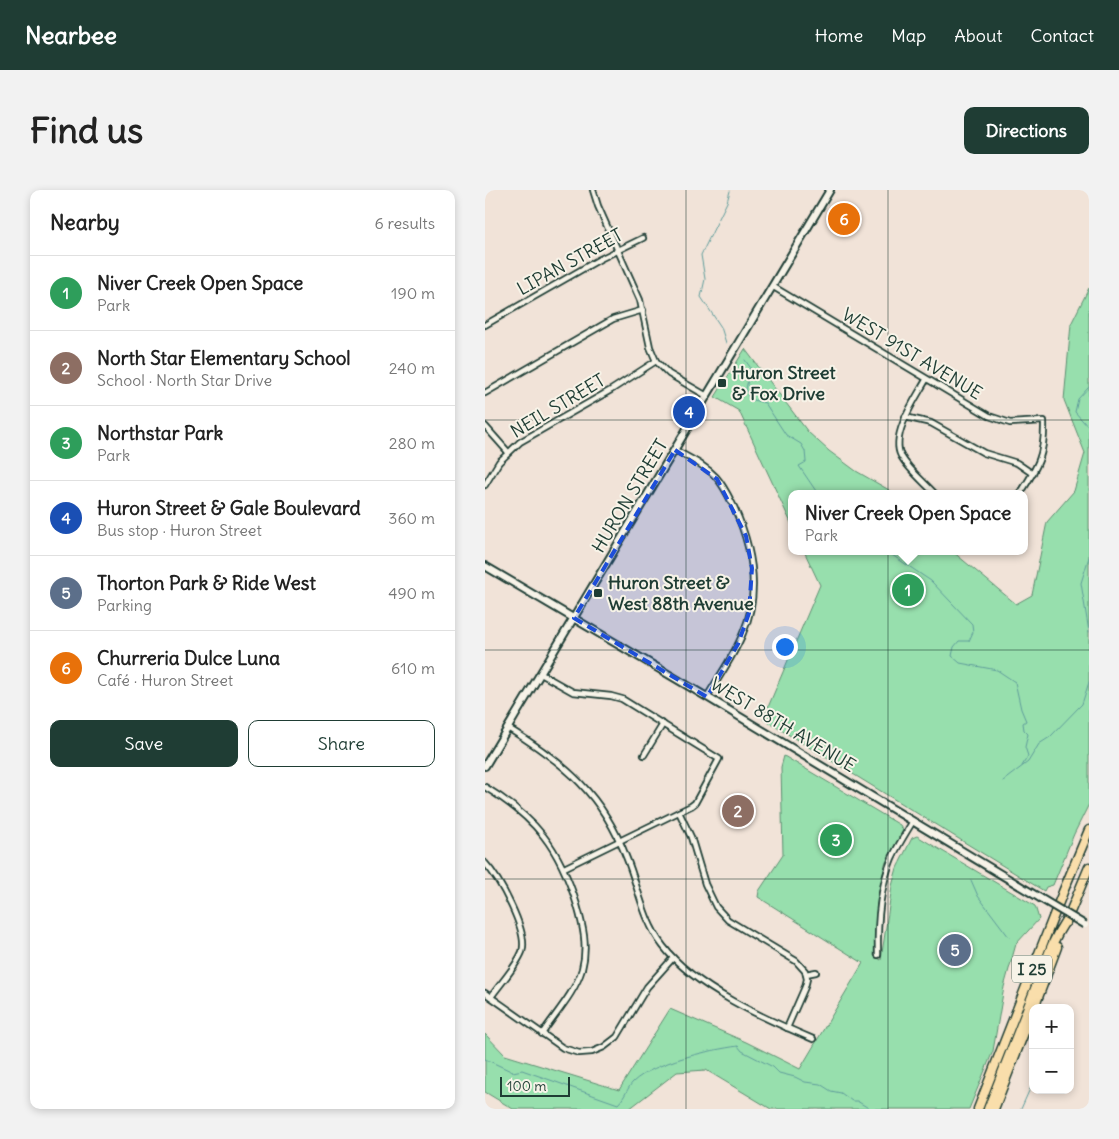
<!DOCTYPE html>
<html lang="en">
<head>
<meta charset="utf-8">
<style>
  :root { --surface:#fff; --page:#f2f2f2; --text:#222; --muted:#767676; --line:#e0e0e0; --accent:#1f3d34 }
  body { margin:0; font-family:Delius,sans-serif; background:var(--page); color:var(--text) }
  .controls { position:absolute; right:15px; bottom:15px; display:grid; overflow:hidden; border-radius:10px; box-shadow:0 2px 8px #0003 }
  .controls button { width:45px; height:45px; display:grid; place-items:center; padding:0; border:0; border-bottom:1px solid var(--line); background:var(--surface); color:var(--text); font:25px sans-serif }
  .scale { position:absolute; left:15px; bottom:12px; width:70px; box-sizing:border-box; padding-left:5px; border:2px solid #1f3d34; border-top:0; font-size:14px; line-height:18px; white-space:nowrap; color:#1f3d34; -webkit-text-stroke:4px #f7f3e8; paint-order:stroke }
  .you { position:absolute; left:299px; top:456px; width:18px; height:18px; margin:-12px; border:4px solid #fff; border-radius:50%; background:#1a73e8; box-shadow:0 0 0 8px #1a73e833 }
  .badge { display:grid; place-items:center; width:32px; height:32px; border-radius:50%; background:var(--accent); color:#fff; font-size:16px; font-weight:700 }
  .pin { position:absolute; translate:-50% -50%; border:2px solid #fff; box-shadow:0 1px 5px #0006 }
  .popup { position:absolute; left:303px; top:300px; width:240px; height:65px; box-sizing:border-box; display:grid; place-content:center; border-radius:10px; background:var(--surface); filter:drop-shadow(0 1px 4px #0005); font-size:16px; white-space:nowrap; color:var(--muted) }
  .popup b { font-size:19px; color:var(--text) }
  .popup::after { content:''; position:absolute; left:50%; top:100%; margin-left:-10px; border:10px solid transparent; border-top-color:var(--surface) }
  .list { margin:0; padding:0; list-style:none }
  h2 { display:flex; justify-content:space-between; align-items:center; height:65px; margin:0; padding:0 20px; font-size:21px }
  h2 small { font-size:16px; font-weight:400; color:var(--muted) }
  .list li { display:grid; grid-template-columns:32px 1fr auto; gap:15px; align-items:center; box-sizing:border-box; height:75px; padding:0 20px; border-top:1px solid var(--line) }
  .list b { display:block; font-size:19px; white-space:nowrap }
  .list p { margin:0; font-size:16px; white-space:nowrap; color:var(--muted) }
  .list em { font-size:16px; font-style:normal; color:var(--muted) }
  .actions { display:flex; gap:10px; padding:15px 20px }
  .actions a { flex:1; padding:11px 0; border:1px solid var(--accent); border-radius:10px; text-align:center; font-size:18px; color:var(--accent) }
  .actions .main { background:var(--accent); color:#fff }
  .map { position:relative; flex:none; width:604px; height:919px; overflow:hidden; border-radius:10px }
  header { display:flex; align-items:center; gap:30px; box-sizing:border-box; height:70px; padding:0 25px; background:var(--accent); color:#fff }
  header strong { font-size:24px }
  nav { display:flex; gap:28px; margin-inline-start:auto; font-size:18px }
  .intro { display:flex; align-items:center; justify-content:space-between; box-sizing:border-box; height:120px; padding:0 30px }
  h1 { margin:0; font-size:35px }
  .button { padding:12px 22px; border-radius:10px; background:var(--accent); color:#fff; font-size:18px; font-weight:700 }
  main { display:flex; gap:30px; padding:0 30px }
  aside { flex:1; background:var(--surface); border-radius:10px; box-shadow:0 2px 8px #0003 }
  .map>svg:first-child { display:block }
  .green { fill:#97dfad; stroke:#5b8e70 }
  .lines { fill:none; stroke-linecap:round; stroke-linejoin:round }
  .stream { stroke:#5f9c9b; stroke-width:1 }
  .minor-casing { stroke:#1f3d34; stroke-width:8 }
  .secondary-casing { stroke:#1f3d34; stroke-width:10 }
  .motorway-casing { stroke:#1f3d34; stroke-width:11 }
  .minor { stroke:#f7f3e8; stroke-width:4.5 }
  .secondary { stroke:#f7f3e8; stroke-width:6 }
  .motorway { stroke:#f9deab; stroke-width:8 }
  .secondary-bridge-casing { stroke:#1f3d34; stroke-width:10; stroke-linecap:butt }
  .secondary-bridge { stroke:#f7f3e8; stroke-width:6 }
  .marked { fill:#1d4ed8; fill-opacity:0.2; stroke:#1d4ed8; stroke-width:4; stroke-dasharray:10 6; stroke-linejoin:round }
  .grid { fill:none; stroke:#1f3d34; stroke-width:1; stroke-opacity:0.55 }
  .poi-dot { fill:#1f3d34; stroke:#f7f3e8; stroke-width:2 }
  .labels { text-anchor:middle; stroke-width:4; stroke-linejoin:round; paint-order:stroke }
  .shield { fill:#f7f3e8; stroke:#60746a; stroke-width:1 }
  .shield-label { font-size:16px; font-weight:bold; fill:#1f3d34 }
  .street-label { font-size:18px; fill:#1f3d34; stroke:#f7f3e8 }
  .poi-label { font-size:18px; font-weight:bold; fill:#1f3d34; stroke:#f7f3e8; text-anchor:start }
</style>
</head>
<body>
<header>
<strong>Nearbee</strong>
<nav><a>Home</a><a>Map</a><a>About</a><a>Contact</a></nav>
</header>
<div class="intro"><h1>Find us</h1><a class="button">Directions</a></div>
<main>
<aside>
<h2>Nearby<small>6 results</small></h2>
<ul class="list">
<li><span class="badge" style="background:#2e9e5b">1</span><div><b>Niver Creek Open Space</b><p>Park</p></div><em>190 m</em></li>
<li><span class="badge" style="background:#8d6e63">2</span><div><b>North Star Elementary School</b><p>School · North Star Drive</p></div><em>240 m</em></li>
<li><span class="badge" style="background:#2e9e5b">3</span><div><b>Northstar Park</b><p>Park</p></div><em>280 m</em></li>
<li><span class="badge" style="background:#1a4fb4">4</span><div><b>Huron Street &amp; Gale Boulevard</b><p>Bus stop · Huron Street</p></div><em>360 m</em></li>
<li><span class="badge" style="background:#5c6f8a">5</span><div><b>Thorton Park &amp; Ride West</b><p>Parking</p></div><em>490 m</em></li>
<li><span class="badge" style="background:#e8710a">6</span><div><b>Churreria Dulce Luna</b><p>Café · Huron Street</p></div><em>610 m</em></li>
</ul>
<div class="actions"><a class="main">Save</a><a>Share</a></div>
</aside>
<div class="map">
<svg width="604" height="919" viewBox="0 0 604 919">
  <rect width="100%" height="100%" fill="#f1e3d8"/>
  <filter id="ink" filterUnits="userSpaceOnUse"><feTurbulence type="fractalNoise" baseFrequency=".02" numOctaves="2"/><feDisplacementMap in="SourceGraphic" scale="10" xChannelSelector="R" yChannelSelector="G"/><feConvolveMatrix kernelMatrix="1 2 1 2 8 2 1 2 1" color-interpolation-filters="sRGB"/></filter>
  <g filter="url(#ink)">
    <!-- green -->
    <g class="green">
      <path d="M604,98v516l-15,30 -21,51 -7,2 -2,4 -281,-172 57,-134 -16,-34h148l64,53 16,-9 15,-73 27,-31 11,-38 -21,-53 7,-76z"/>
      <path d="M260,159l63,83 21,19 27,20 40,23h-104v31l-53,-114 -24,-14z"/>
      <path d="M299,566l116,69 3,5 -18,34 -8,40 -3,52 7,4 11,-74 5,-18 15,-30 5,-2 118,70 4,13 -23,25 -12,43 -11,64 -24,58h-198l-65,-39 -29,2 -48,37h-116l-28,-17v-58l20,21 114,35 51,-81 76,33 54,27 63,-106 -105,-66 1,-6 24,-36 -2,-88z"/>
    </g>
    <g class="lines">
      <!-- stream -->
      <g class="stream">
        <path d="M241,153l-5,-16 -20,-30 4,-18 -4,-24 26,-53 3,-11"/>
        <path d="M260,170l5,7 -4,23 3,9 16,4 21,32 15,9 4,7 1,11 -7,4 19,28"/>
        <path d="M604,197l-11,12 -3,13 14,16"/>
        <path d="M401,361l45,30 41,43 1,8 -4,9h-10l-5,6 -2,9 8,7 37,7 18,12 6,27 5,12 -3,2 1,7 4,4 -3,13 3,9 -6,10"/>
        <path d="M604,367l-8,26 8,49"/>
        <path d="M518,591l25,-19 11,-18 11,-7 32,-33 7,-22"/>
        <path d="M486,690l7,16 31,41"/>
        <path d="M0,869l28,13 9,-2 96,34c8,-8 9,-16 15,-22 21,-20 77,-32 105,-36l4,5 31,16 6,6 16,4 10,5 15,2 11,7 10,2 11,8h5l13,8"/>
        <path d="M536,919l12,-27"/>
      </g>
      <defs>
        <g id="minor">
          <path d="M108,0l5,16 42,94 10,47 6,14 13,13 38,22"/>
          <path d="M287,96l217,130 21,7 34,-2c1,34 -6,45 -24,73"/>
          <path d="M0,135l115,-66 43,-21"/>
          <path d="M441,190c-10,18 -36,55 -25,76 8,14 23,26 34,38"/>
          <path d="M0,203l128,-74 30,-9"/>
          <path d="M420,227l26,6 53,30 33,10 16,11"/>
          <path d="M0,236l23,26"/>
          <path d="M190,260c14,8 30,15 41,27 8,9 13,20 18,30 18,40 27,85 9,126 -9,23 -24,43 -36,64"/>
          <path d="M0,295l14,-23 21,-20 91,-52 45,-29"/>
          <path d="M56,484l32,18 38,4 11,3 97,60 -24,44 -4,3 -127,62"/>
          <path d="M23,538c57,35 95,67 119,131 12,30 16,61 36,87 32,42 102,73 150,93"/>
          <path d="M159,565l19,-31"/>
          <path d="M0,597c51,31 74,60 92,118 6,21 11,41 5,64 -7,24 -27,45 -40,65"/>
          <path d="M194,622l12,25 14,47 11,23 12,13 68,41 9,10 2,8 -2,8 -18,41"/>
          <path d="M0,673c14,15 44,69 37,89 -6,15 -22,32 -31,45"/>
          <path d="M393,765c-1,-32 2,-68 14,-97 6,-13 14,-25 21,-37"/>
          <path d="M321,784l10,-2"/>
          <path d="M0,803l78,55 16,5 13,-1 12,-5 13,-10 30,-50 26,-29"/>
        </g>
        <g id="secondary">
          <path d="M0,376l222,131 333,201"/>
          <path d="M0,576l345,-576"/>
        </g>
        <g id="motorway">
          <path d="M581,732l23,-55"/>
          <path d="M549,818l23,-61"/>
          <path d="M493,919l85,-217 26,-62"/>
          <path d="M503,919l64,-164 6,-12 9,-15"/>
          <path d="M509,919l39,-99"/>
        </g>
      </defs>
      <!-- minor casing -->
      <use href="#minor" class="minor-casing"/>
      <!-- secondary casing -->
      <use href="#secondary" class="secondary-casing"/>
      <!-- motorway casing -->
      <use href="#motorway" class="motorway-casing"/>
      <!-- minor -->
      <use href="#minor" class="minor"/>
      <!-- secondary -->
      <use href="#secondary" class="secondary"/>
      <!-- motorway -->
      <use href="#motorway" class="motorway"/>
      <defs>
        <path id="secondary-bridge" d="M555,708l45,27"/>
      </defs>
      <!-- secondary-bridge casing -->
      <use href="#secondary-bridge" class="secondary-bridge-casing"/>
      <!-- secondary-bridge -->
      <use href="#secondary-bridge" class="secondary-bridge"/>
    </g>
  </g>
  <!-- marked area -->
  <path class="marked" d="M190,260l42,29 29,57 6,32 -3,45 -11,31 -31,53 -133,-79z"/>
  <!-- grid -->
  <path class="grid" d="M201,0v919M403,0v919M0,230h604M0,460h604M0,689h604"/>
  <!-- markers -->
  <g class="poi-dot">
    <rect x="232" y="188" width="10" height="10" rx="2.5"/>
    <rect x="108" y="398" width="10" height="10" rx="2.5"/>
  </g>
  <g class="labels">
    <!-- shield labels -->
    <rect class="shield" x="527" y="765.5" width="40" height="27" rx="4"/>
    <g class="shield-label">
      <text x="547" y="785">I 25</text>
    </g>
    <!-- street labels -->
    <g class="street-label">
      <text transform="translate(85 72) rotate(-29)" y="6">LIPAN STREET</text>
      <text transform="translate(427 164) rotate(31)" y="6">WEST 91ST AVENUE</text>
      <text transform="translate(73 216) rotate(-31)" y="6">NEIL STREET</text>
      <text transform="translate(145 306) rotate(-59)" y="6">HURON STREET</text>
      <text transform="translate(298 535) rotate(31)" y="6">WEST 88TH AVENUE</text>
    </g>
    <!-- poi labels -->
    <g class="poi-label">
      <text x="247" y="189">Huron Street<tspan x="247" dy="21">&amp; Fox Drive</tspan></text>
      <text x="123" y="399">Huron Street &amp;<tspan x="123" dy="21">West 88th Avenue</tspan></text>
    </g>
  </g>
</svg>
<div class="controls">
<button>+</button>
<button>−</button>
</div>
<div class="scale">100 m</div>
<div class="you"></div>
<div class="pin badge" style="left:423px;top:400px;background:#2e9e5b">1</div>
<div class="popup"><b>Niver Creek Open Space</b>Park</div>
<div class="pin badge" style="left:253px;top:621px;background:#8d6e63">2</div>
<div class="pin badge" style="left:351px;top:650px;background:#2e9e5b">3</div>
<div class="pin badge" style="left:204px;top:222px;background:#1a4fb4">4</div>
<div class="pin badge" style="left:470px;top:760px;background:#5c6f8a">5</div>
<div class="pin badge" style="left:359px;top:29px;background:#e8710a">6</div>
</div>
</main>
</body>
</html>
